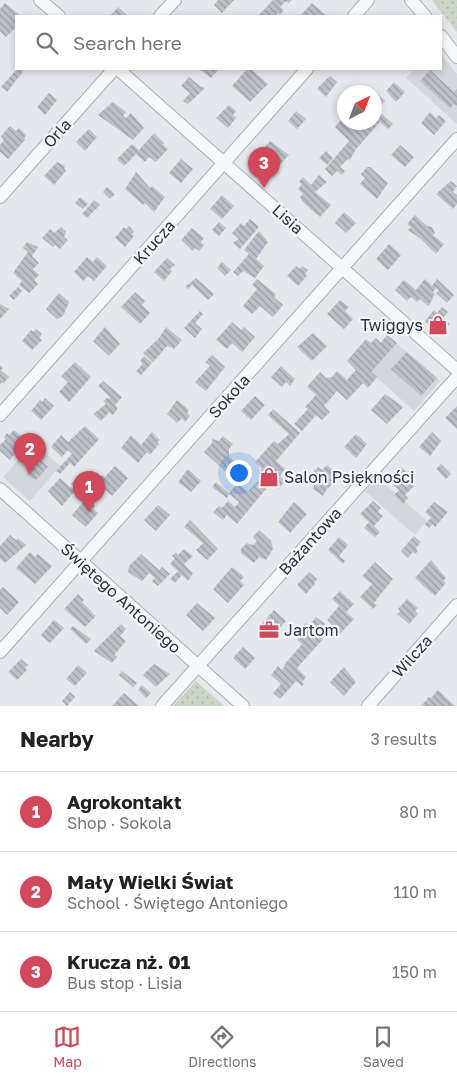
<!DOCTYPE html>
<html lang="en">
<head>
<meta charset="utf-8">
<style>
  :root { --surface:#fff; --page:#f6f6f6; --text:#222; --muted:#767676; --line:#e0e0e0; --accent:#d1495b }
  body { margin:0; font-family:"Golos Text",sans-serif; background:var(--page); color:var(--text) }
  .compass { position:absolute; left:337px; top:85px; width:45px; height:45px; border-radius:50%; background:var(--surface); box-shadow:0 2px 8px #0003; rotate:42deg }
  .you { position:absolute; left:238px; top:472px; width:18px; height:18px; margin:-12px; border:4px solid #fff; border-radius:50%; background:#1a73e8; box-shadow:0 0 0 8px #1a73e833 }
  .badge { display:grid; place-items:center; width:32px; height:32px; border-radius:50%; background:var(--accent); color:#fff; font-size:16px; font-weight:700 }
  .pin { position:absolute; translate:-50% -41px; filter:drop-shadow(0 1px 2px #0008) }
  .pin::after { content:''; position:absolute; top:26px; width:18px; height:15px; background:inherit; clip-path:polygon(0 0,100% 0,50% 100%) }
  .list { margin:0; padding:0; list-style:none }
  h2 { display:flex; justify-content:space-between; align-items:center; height:65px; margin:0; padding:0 20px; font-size:21px }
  h2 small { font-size:16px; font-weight:400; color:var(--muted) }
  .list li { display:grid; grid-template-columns:32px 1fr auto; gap:15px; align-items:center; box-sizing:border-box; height:80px; padding:0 20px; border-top:1px solid var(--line) }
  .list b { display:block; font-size:19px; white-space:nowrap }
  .list p { margin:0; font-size:16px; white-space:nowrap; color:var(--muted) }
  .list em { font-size:16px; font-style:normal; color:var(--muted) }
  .icon { flex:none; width:28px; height:28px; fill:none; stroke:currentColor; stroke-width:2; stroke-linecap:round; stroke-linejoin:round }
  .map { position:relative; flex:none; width:457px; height:706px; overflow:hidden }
  .search { position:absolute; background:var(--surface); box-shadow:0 2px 8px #0003; left:15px; right:15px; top:15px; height:55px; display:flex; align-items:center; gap:12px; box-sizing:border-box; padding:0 18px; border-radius:0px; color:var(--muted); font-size:19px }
  .sheet { height:305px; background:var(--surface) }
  nav { display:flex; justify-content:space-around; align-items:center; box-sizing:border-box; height:70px; border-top:1px solid var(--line); background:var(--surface); font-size:14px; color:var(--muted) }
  nav a { display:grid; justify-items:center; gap:2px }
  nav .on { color:var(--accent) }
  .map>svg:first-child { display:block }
  .built { fill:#d2d6de }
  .green { fill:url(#green-dots) }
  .building { fill:url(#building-back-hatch) }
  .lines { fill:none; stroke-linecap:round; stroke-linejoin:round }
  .minor-casing { stroke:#a9aeb7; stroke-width:14 }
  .minor { stroke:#f7f8fa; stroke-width:12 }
  .labels { text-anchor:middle; stroke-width:4.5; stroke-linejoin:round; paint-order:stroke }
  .street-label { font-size:16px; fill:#2b3445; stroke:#f4f6f9 }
  .poi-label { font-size:16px; fill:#2b3445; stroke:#f4f6f9; text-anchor:start }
</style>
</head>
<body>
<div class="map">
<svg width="457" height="706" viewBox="0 0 457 706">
  <defs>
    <pattern id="green-dots" width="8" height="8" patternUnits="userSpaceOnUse" patternTransform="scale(1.25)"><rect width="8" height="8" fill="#c9d6c5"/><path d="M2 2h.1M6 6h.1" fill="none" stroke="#adb8ab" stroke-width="1.8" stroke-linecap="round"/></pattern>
    <pattern id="building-back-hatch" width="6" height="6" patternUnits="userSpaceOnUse" patternTransform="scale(1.25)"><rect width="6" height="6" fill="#bbc0ca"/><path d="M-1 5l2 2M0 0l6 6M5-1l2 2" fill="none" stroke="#989da6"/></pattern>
  </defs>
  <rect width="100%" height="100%" fill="#e4e7ec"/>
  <!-- built -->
  <g class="built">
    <path d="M441,54l16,20v50l-51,-46 8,-9h27z"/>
    <path d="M387,335l53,46 -26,30 -52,-47z"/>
    <path d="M34,443l26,23 -30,35 -27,-24z"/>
    <path d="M377,477l50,44 -12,14 -50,-44z"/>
  </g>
  <!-- green -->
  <g class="green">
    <path d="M432,0h25v32z"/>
    <path d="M196,681l28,25h-51z"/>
  </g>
  <!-- building -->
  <g class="building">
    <path d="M218,0h16l-12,13 -8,-8z"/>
    <path d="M273,0h19l-3,3 -3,-2 -6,6 4,3 -4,5 -2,-2 -3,3h-17z"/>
    <path d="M5,3l16,13h-5v11l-10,10 -6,-6v-22z"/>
    <path d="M312,3l15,13h-27z"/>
    <path d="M118,7l10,9h-18z"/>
    <path d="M17,69h8l-18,23 -6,-5z"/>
    <path d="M199,69h20l-8,9z"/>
    <path d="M247,69h4l17,15 -18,18 -18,-16z"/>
    <path d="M430,70l24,22 3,-3v17l-3,-2 -4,4 -30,-27z"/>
    <path d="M330,76l7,6 -11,15 -9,-8z"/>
    <path d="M189,77l12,10 1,-1 3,2 -17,16 -5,-3 7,-8 -9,-7z"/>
    <path d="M394,82l11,10 -9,10 -10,-11z"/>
    <path d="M49,93l8,7 -12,15 -8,-8z"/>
    <path d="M378,94l7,7 -8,9 16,14 -5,5 -8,-7 -24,27 -6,11 -2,-1 -8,8 5,4 -3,4 -5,-4 -5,5 -7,-7 24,-28 -14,-14 9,-11v6h30v-24z"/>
    <path d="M113,102l13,10 -3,4 3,2 5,-5 13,15 -11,12 -35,-25z"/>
    <path d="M229,105l7,6 -3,4 3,3 -8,10 -12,-10z"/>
    <path d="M296,111l10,8 -9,10 -9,-8z"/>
    <path d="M430,112l6,6 3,-3 7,6 -12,14 -13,-12z"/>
    <path d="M10,126l6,5 3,-3 7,7 -2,3 1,2 -17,19 -8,-7v-7l4,-5 -3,-4z"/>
    <path d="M89,129l8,8 -12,14 -9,-9z"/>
    <path d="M154,133l10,10 -1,2 5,4 -12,13 -7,-5 -4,5 -9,-8 -12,12 -7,-7 15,-15 7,6z"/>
    <path d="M270,141l19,14 -14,15 -18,-14z"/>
    <path d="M400,145l14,12 -9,10 -14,-12z"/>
    <path d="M326,151l7,7 -6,7 -8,-7z"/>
    <path d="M181,159l12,10 -12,14 -12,-10z"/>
    <path d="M57,162l8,4 -1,2 2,3 -12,14 -10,-9z"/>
    <path d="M367,167h3l18,16 -11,16 -17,-15 5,-6 -4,-4z"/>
    <path d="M136,172l14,16 2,-2 13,11 -11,15 -9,-9 -2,2 -18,-16z"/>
    <path d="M319,175l8,7 -12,10 16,13 -11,12 -16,-14 -4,-6 3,-3 -5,-5 4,-5 -3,-2 4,-5 8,8z"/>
    <path d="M451,181l6,5 -4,6 4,3v9l-4,5 -17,-15z"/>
    <path d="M107,187l8,7 -5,5 -7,-7z"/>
    <path d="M222,195l12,11 -12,13 -12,-10z"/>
    <path d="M80,197l8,7 -5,5 -8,-6z"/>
    <path d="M94,200l6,5 -13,13 -5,-4z"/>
    <path d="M344,212l12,11 -10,10 -11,-10z"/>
    <path d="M415,215l12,11 5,1 3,6 -2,2 11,9 -8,10 -15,-15 -13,-9 3,-3 -4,-3z"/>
    <path d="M250,219l9,8 -19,22 -7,-6 6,-4 -7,-6 9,-10 3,3z"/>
    <path d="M219,222l7,6 -7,8 -7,-6z"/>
    <path d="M129,226l5,6 -2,2 2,2 -9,11 -10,-9 9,-11 2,2z"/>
    <path d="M61,227l5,5 -2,5 4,3 -8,9 -5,-4 -2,2 -11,-9 8,-9 4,4z"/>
    <path d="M192,228l12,10 -3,4 3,3 -5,6 -4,-3 -2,3 -12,-11z"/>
    <path d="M259,231l9,11 -12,17 8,7 -9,12 -12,-7 -5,5 -5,-4 16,-18 -5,-4z"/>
    <path d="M27,242l11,5 -6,9 7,7 -6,6 6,6 -5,5 4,4 -9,9 -10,-8 3,-4 -9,-8 15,-21 -5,-4z"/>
    <path d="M389,244l12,11 -13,15 -12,-11z"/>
    <path d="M87,257l6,5 4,-5 10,9 -13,15 -6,-5 -5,5 -9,-9z"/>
    <path d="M167,258l8,7 -5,4 2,2 -8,10 -10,-9z"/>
    <path d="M222,262l9,8 -6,6 -8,-8z"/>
    <path d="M296,266l4,3 2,-3 6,4 -3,4 2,2 -9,10 -11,-10z"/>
    <path d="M196,278l18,16 -6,6 -16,-15 -4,4 -3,-2z"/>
    <path d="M257,279l19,15 -2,3 9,8 -10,12 -13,-11 -8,8 -9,-8 14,-17 -5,-4z"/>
    <path d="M425,279l7,7 5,-7 17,16 -7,8 -11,-10 3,-3 -3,-2 -3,4 2,2 -3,4 1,1 -5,7 -8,-7 -3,3 -6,-5 -4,4 -12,-11 9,-10 12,10z"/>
    <path d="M18,287l4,4 -8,9 -5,-4z"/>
    <path d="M135,292l10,9 -3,4 8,8 -10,11 -19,-17z"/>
    <path d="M59,293l10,9 -6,14 -6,3 -11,-10z"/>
    <path d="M340,300l9,7 -4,4 8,8 -9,10 -17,-15z"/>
    <path d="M0,304l9,5 -9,10z"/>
    <path d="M442,307l6,5 -5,6 7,6 -9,11 -16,-14 9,-11 3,3z"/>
    <path d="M200,311l3,3 -8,9 7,6 -7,9 -11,-10z"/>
    <path d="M232,322l9,8 3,-3 11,10 -13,15 -10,-9 -5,6 -11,-9z"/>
    <path d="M105,327l15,17 -11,12 -16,-15z"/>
    <path d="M166,327l16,13 -8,9 -7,-3 -14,16 -10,-9 16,-15z"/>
    <path d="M36,329l6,5 -3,4 3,2 -10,10 -10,-9 9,-11 2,2z"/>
    <path d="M313,333l14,13 -15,15 -15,-14z"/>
    <path d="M387,335l10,8 -26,29 6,5 -9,11 -5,-5 -16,17 -10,-9 -13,15 6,6 -8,8 -6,-5 -14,16 -8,-7 14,-15 -3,-2 11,-12 -9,-8 13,-15 6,6 6,-1 5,-6 10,9 9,-10 -9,-9 5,-6 14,-16 5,4 5,-5 5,5z"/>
    <path d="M407,352l30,26 -16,18 -30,-27z"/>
    <path d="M212,355l13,12 -19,24 -11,-9 15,-16 -5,-4z"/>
    <path d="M144,356l8,7 -11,12 -5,-4 7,-7 -3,-3z"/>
    <path d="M75,362l16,15 -22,25 -10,-10 9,-10 -7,-6z"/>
    <path d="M0,365l3,3 -2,2 8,7 -6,7 -1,-2 -2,2z"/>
    <path d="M281,366l14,13 -5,7 -4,-4 -4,5 -11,-10z"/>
    <path d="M103,381l19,16 -7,8 3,3 -5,7 -4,-3 -8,9 -8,-7 13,-10 -3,-3 4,-3h4l-13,-12z"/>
    <path d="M385,394l18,13 -16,17 -16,-14z"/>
    <path d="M255,396l10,9 -14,15 -10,-9z"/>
    <path d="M45,398l9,8 -13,14 -10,-9 9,-11 2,2z"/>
    <path d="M177,400l12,10 -2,3 3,3 -5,6 -3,-4 -5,5 -10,-9z"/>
    <path d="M457,406v23l-12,-11z"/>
    <path d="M273,409l27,24 -24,28 9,8 -5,7 5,5 -7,8 -7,-6 -34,41 -10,-9 -4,5 -10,-8 6,-6 3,2 6,-7 7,6 4,-5 -10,-8 -2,4 -15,-11 4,-5 13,11 9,-10 10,9 15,-17 -3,-3 2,-3 -7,-7 19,-21 4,3 11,-10 -21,-19z"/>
    <path d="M85,426l14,13 -25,28 -4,-4 -10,11 -4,-3 16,-17 -4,-4 -6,7 -11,-10 10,-12 7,7z"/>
    <path d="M14,430l12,10 -16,20 -10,-9v-6l6,-6 -2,-2 3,-4 2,2z"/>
    <path d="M152,432l8,8 -3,2 2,2 -9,11 -3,-3 -9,11 -17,-15 10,-13 10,10z"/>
    <path d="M432,432l9,9 -11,15 -11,-9z"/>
    <path d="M356,434l11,10 -11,14 -12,-11z"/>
    <path d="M223,436l10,8 -4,5v8l5,4 -9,10 -21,-19 8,-9v-4l7,2z"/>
    <path d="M34,454l14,13 -12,13 -9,-5v-12z"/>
    <path d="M441,464l10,10 -5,5 -10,-10z"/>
    <path d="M327,465l9,8 -4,6 3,3 -8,7 -4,7 -10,-7 2,-6 -7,-5 10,-11 4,3z"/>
    <path d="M115,466l13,12 -16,18 -16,-14 6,-7 3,2z"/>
    <path d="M401,467l10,9 -3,4 6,6 -9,9 3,3 -5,6 -9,-9 5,-5 -10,-9z"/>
    <path d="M188,469l13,12 -10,11 -13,-10z"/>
    <path d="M60,478l15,13 -13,15 -14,-15z"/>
    <path d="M76,479l10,9 -4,5 -11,-9z"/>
    <path d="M88,500l7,6 -2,3 5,4 -12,14 -14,-12 12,-14 2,2z"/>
    <path d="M373,501l8,7 -3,4 5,4 -9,10 6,6 -5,5 -11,-9 5,-6 -9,-8z"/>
    <path d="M294,502l13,12 -17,19 -12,-11z"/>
    <path d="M434,502l14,10 -13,15 -2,-3 -4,4 -4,-4 6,-6 -6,-6z"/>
    <path d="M158,505l12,10 -14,16 -12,-11z"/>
    <path d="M190,520l28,29 -11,11 -11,-10 7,-7 -19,-16z"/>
    <path d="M259,530l12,11 2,8 -7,11 -7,-3 -5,6 -13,-10v-4l6,-6 6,2 4,-4 -4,-4z"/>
    <path d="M10,535l6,5 2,-2 8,7 -21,18 -5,-4v-13z"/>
    <path d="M414,536l7,6 -5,6 2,3 -3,3 -2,-2 -5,6 -7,-7z"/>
    <path d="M339,537l9,8 -9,11 6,5 -2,3 -15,-14z"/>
    <path d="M184,549l9,7 -9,8 9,9 -5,8 -6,-6 -7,8 -5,-4 8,-8 -8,-7 5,-6 -3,-2 4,-4 2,3z"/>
    <path d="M30,552l5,5 3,-3 14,12 -17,18 -19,-16z"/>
    <path d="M141,554l18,16 3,-3 8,7 -12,12 -6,-5 3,-3 -6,-5 -7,8 -14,-9 1,-6z"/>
    <path d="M431,560l15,18 -3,3 3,2 -11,13 -20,-18z"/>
    <path d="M375,562l18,17 -19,24 3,2 -4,4 -13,-12 12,-13 -10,-8z"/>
    <path d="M232,567l12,10 -4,4 4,4 -16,18 -15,-14z"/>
    <path d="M309,572l8,7 -3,4 1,1 -9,10 -9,-9z"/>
    <path d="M3,587l16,15 -12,13 -7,-7v-18z"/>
    <path d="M340,591l14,13 -8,8 8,7 -16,17 -7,-7 3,-3 -7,-6 12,-14 -7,-7z"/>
    <path d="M78,594l6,6 -2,2 14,14 -11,11 -21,-18z"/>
    <path d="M407,599l11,9 -3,3 3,3 -9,10 -12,-10 3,-3 -2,-2z"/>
    <path d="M197,603l18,15 -12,13 -17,-16z"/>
    <path d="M274,610l12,11 -15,17 -12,-11z"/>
    <path d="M316,617l9,7 -8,9 6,6 -26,29 9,9 -4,5 2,2 -2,2 -6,-5 -16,18 -7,-6 8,-9 -10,-9 7,-9 4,4 3,-4 -1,-1 18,-21 -5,-4 8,-9 -4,-3 5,-5 3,3z"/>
    <path d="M54,620l10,8 -14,15 -9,-8z"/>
    <path d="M121,624l5,5 -6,7 6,5 -12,14 3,2 -5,6 -18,-12z"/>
    <path d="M73,626l18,13 -5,5 -16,-15z"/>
    <path d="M243,647l12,11 -10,11 -12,-11z"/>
    <path d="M21,659l7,6 -3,3 2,2 -10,10 -9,-8z"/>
    <path d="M154,664l16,10 -14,13 -13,-12z"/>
    <path d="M78,665l9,8 -12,13 -9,-7z"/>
    <path d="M344,667l12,15 -12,14 -14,-14z"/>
    <path d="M122,671l15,12 -4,4 -14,-12z"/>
    <path d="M142,685l9,8 -5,5 -8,-8z"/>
    <path d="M438,690l17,16h-34l8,-9 2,1z"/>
    <path d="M70,692l5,5 -8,9 -5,-5z"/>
    <path d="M124,693l15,13h-27z"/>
  </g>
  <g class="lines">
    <defs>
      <g id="minor">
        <path d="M40,0l19,16"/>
        <path d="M411,0l14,16"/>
        <path d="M160,16l15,-16"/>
        <path d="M354,16l14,-16"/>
        <path d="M441,36l16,21"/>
        <path d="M118,69l339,301"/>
        <path d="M0,197l114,-128"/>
        <path d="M0,415l307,-346"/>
        <path d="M0,489l243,217"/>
        <path d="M0,652l457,-513"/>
        <path d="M162,706l295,-329"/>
        <path d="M368,706l89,-101"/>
      </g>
    </defs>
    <!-- minor casing -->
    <use href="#minor" class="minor-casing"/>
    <!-- minor -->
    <use href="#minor" class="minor"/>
  </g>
  <!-- icons -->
  <defs>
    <symbol id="shop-bare" viewBox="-9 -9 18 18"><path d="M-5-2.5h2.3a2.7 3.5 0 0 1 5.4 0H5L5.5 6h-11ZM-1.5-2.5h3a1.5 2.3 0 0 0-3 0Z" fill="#d1495b" stroke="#f4f6f9" stroke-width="2.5" paint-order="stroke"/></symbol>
    <symbol id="office-bare" viewBox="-9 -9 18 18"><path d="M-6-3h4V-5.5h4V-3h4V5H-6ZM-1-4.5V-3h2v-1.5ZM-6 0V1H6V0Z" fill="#d1495b" stroke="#f4f6f9" stroke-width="2.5" paint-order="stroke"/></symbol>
  </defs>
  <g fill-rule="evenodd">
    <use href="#shop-bare" x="424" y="311" width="28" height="28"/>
    <use href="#shop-bare" x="255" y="463" width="28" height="28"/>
    <use href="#office-bare" x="255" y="616" width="28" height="28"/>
  </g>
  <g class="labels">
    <!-- street labels -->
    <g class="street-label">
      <text transform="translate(57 133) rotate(-48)" y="6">Orla</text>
      <text transform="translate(288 219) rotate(42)" y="6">Lisia</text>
      <text transform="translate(154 242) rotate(-48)" y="6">Krucza</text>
      <text transform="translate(229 396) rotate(-48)" y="6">Sokola</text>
      <text transform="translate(310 541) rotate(-48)" y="6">Bażantowa</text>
      <text transform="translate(121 598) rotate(42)" y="6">Świętego Antoniego</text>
      <text transform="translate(412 656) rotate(-48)" y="6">Wilcza</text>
    </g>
    <!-- poi labels -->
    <g class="poi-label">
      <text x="423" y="331" text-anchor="end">Twiggys</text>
      <text x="284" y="483">Salon Psiękności</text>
      <text x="284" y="636">Jartom</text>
    </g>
  </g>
</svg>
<svg class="compass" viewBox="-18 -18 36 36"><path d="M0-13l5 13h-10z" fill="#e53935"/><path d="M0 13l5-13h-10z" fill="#767676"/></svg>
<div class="you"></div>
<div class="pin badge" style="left:89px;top:512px">1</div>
<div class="pin badge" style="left:30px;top:474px">2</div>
<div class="pin badge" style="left:264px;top:188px">3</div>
<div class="search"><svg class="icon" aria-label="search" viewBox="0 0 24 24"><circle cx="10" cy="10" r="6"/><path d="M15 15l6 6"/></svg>Search here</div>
</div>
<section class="sheet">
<h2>Nearby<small>3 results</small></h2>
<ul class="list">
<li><span class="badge">1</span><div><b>Agrokontakt</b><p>Shop · Sokola</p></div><em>80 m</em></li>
<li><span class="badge">2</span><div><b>Mały Wielki Świat</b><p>School · Świętego Antoniego</p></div><em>110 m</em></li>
<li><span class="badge">3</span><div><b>Krucza nż. 01</b><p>Bus stop · Lisia</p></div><em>150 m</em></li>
</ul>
</section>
<nav>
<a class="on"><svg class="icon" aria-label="map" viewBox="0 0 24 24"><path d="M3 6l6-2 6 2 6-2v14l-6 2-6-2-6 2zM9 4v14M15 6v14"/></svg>Map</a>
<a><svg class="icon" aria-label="directions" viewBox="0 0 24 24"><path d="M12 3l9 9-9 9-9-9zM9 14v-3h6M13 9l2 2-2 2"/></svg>Directions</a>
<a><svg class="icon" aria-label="saved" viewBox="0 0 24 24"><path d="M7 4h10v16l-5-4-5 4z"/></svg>Saved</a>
</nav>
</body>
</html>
